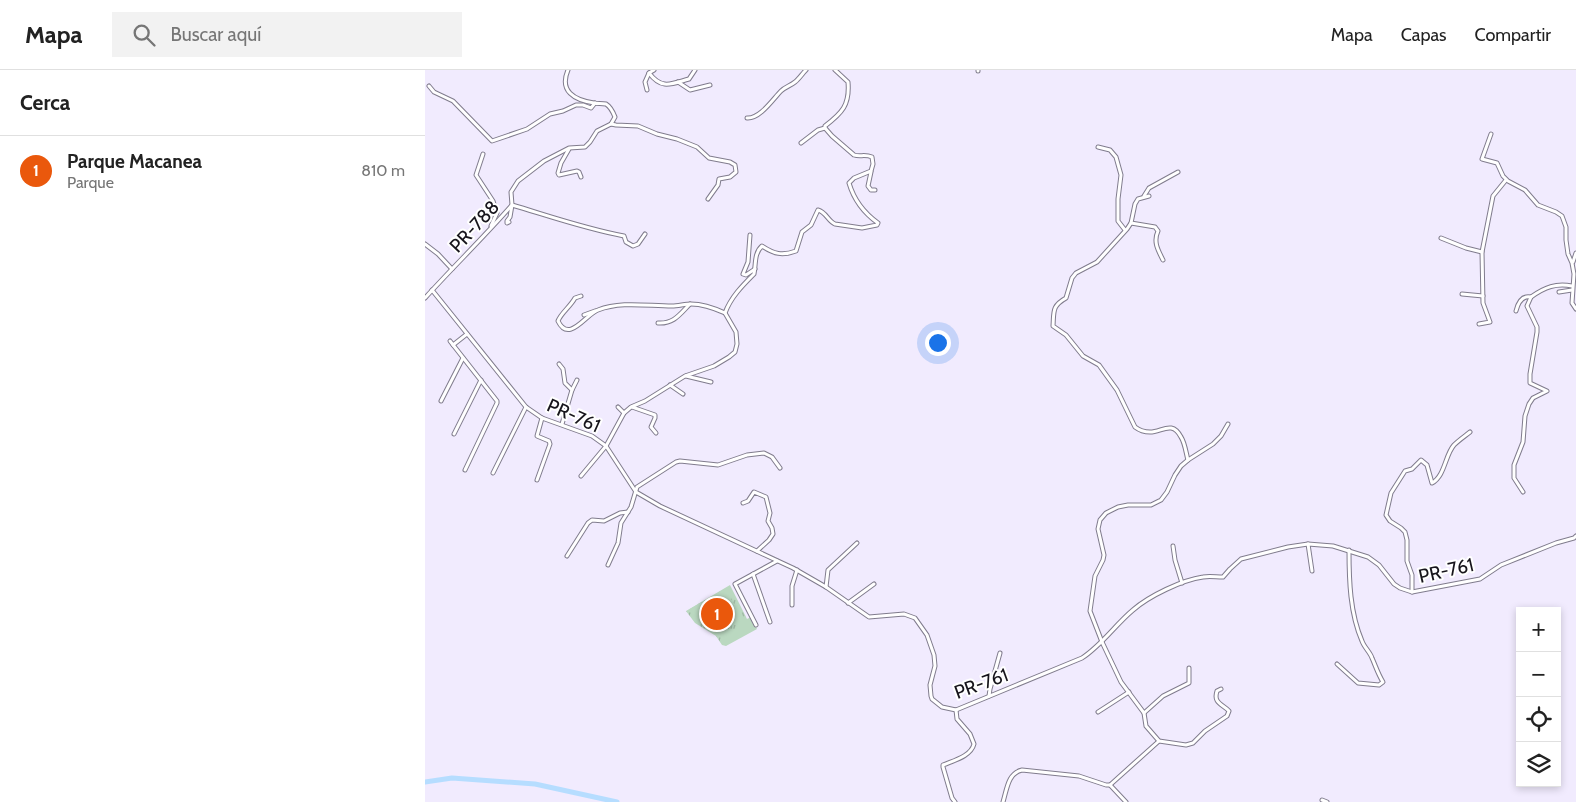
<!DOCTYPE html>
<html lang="es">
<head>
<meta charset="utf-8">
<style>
  :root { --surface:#fff; --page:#f2f2f2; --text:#222; --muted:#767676; --line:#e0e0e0; --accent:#ea580c }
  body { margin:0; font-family:Cabin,sans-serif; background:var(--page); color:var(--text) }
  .controls { position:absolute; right:15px; bottom:15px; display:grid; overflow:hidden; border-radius:0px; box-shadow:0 2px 8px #0003 }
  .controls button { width:45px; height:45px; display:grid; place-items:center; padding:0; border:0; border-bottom:1px solid var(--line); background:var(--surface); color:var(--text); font:25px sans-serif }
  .you { position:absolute; left:512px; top:272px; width:18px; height:18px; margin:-12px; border:4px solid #fff; border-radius:50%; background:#1a73e8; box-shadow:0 0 0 8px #1a73e833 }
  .badge { display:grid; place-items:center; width:32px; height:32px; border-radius:50%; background:var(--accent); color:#fff; font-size:16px; font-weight:700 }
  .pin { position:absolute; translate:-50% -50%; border:2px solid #fff; box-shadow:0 1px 5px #0006 }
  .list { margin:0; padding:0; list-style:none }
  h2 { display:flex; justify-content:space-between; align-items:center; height:65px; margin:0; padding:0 20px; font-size:21px }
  h2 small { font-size:16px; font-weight:400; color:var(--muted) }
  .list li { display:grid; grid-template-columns:32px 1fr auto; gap:15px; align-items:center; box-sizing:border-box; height:70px; padding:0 20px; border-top:1px solid var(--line) }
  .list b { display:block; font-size:19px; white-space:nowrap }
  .list p { margin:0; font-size:16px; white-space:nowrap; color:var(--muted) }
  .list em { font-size:16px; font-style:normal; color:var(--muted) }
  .icon { flex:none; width:28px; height:28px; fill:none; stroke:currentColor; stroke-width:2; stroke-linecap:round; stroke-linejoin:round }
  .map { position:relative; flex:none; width:1151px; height:732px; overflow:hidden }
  header { display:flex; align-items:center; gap:30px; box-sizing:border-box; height:70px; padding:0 25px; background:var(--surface); border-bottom:1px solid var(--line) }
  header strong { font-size:24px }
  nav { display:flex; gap:28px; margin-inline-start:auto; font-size:18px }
  .search { width:350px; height:45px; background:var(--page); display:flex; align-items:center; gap:12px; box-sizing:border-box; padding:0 18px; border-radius:0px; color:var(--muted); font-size:19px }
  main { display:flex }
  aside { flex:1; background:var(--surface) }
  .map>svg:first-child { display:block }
  .park { fill:url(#park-tufts) }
  .pitch { fill:#bad8c0 }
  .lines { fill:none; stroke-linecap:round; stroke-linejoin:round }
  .river { stroke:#b6ddff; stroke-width:5 }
  .minor-casing { stroke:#807c8d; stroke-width:5 }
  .minor { stroke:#fff; stroke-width:3 }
  .labels { text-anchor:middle; stroke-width:4; stroke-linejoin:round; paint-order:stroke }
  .street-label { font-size:19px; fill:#17151c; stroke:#fff }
</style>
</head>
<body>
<header>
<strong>Mapa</strong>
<div class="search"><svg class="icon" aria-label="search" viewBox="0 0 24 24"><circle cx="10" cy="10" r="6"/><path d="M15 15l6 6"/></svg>Buscar aquí</div>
<nav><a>Mapa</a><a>Capas</a><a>Compartir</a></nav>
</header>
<main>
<aside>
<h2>Cerca<small></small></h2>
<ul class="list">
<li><span class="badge">1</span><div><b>Parque Macanea</b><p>Parque</p></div><em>810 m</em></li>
</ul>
</aside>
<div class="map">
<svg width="1151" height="732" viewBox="0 0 1151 732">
  <defs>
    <pattern id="park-tufts" width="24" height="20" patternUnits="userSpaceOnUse" patternTransform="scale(1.25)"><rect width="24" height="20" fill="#bad8c0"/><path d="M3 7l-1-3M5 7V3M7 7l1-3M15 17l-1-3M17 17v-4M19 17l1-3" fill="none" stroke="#9fb8a4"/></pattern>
  </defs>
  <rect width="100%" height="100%" fill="#f1ebfe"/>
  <!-- park -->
  <path class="park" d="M305,515l17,34 4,-2 6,12 -31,17 -4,-1 -6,-9 -21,-13 -9,-12z"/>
  <!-- pitch -->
  <path class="pitch" d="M300,519l19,31c-24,14 -39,14 -54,-11z"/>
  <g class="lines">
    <!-- river -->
    <path class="river" d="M0,712l27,-4 83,6 82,18"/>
    <defs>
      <g id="minor">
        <path d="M553,1v-1"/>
        <path d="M224,3c13,17 22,11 40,6l6,-9"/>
        <path d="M253,12l12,8 20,-5"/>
        <path d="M4,16l5,6 19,9 39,40 35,-12 23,-15 13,-3 13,-6h7l8,3 4,-5"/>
        <path d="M222,20l-2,-8 4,-9 5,-3"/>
        <path d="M322,48c13,1 26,-19 34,-27 4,-4 9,-5 14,-9 4,-3 7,-8 11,-12"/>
        <path d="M186,54l5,1 22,1 19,8 20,5 20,8 12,11 21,4 5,3 1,7 -6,5 -11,2 -1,6 -10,14"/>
        <path d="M1066,64l-9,25 15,4 6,13 5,5 17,9 13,15 18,7 6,4 4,11v13l2,14 4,9 2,11 -2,29 4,6"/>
        <path d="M376,73l17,-13 7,-2"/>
        <path d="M673,77l12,3 6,7 5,18 -3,24v22l7,9"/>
        <path d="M144,79l-8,14 -3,10 1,2 18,-4 2,1 2,5"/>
        <path d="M58,84l-7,21 17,26 4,12 -6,13"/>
        <path d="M446,102l-3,14 3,4h4"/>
        <path d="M719,126l5,-8 29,-16"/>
        <path d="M724,126l-11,3 -3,5 -4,19 -4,6 -30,33 -21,11 -4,5 -6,20c-14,8 -12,13 -13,28l13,9 17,21 16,9 18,25 18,37c4,3 9,5 15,5 12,0 22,-12 31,5 4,6 5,16 7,23"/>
        <path d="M84,152l-2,1v-2l3,-4 2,-12c37,11 74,24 112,31l2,6 7,4 5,-2 7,-10"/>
        <path d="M706,153l24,4 3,4c-5,11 0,19 5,29"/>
        <path d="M325,165l-2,27 -5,12 3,1 9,-6"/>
        <path d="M1016,168l25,10 16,4"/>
        <path d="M0,174l13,10 14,15"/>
        <path d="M1148,192l3,-9"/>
        <path d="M7,220l94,117 16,11 50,18 14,10 30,46 24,14 133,62 33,19 43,30 35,-3 11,4 12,17 7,20 1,11 -5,19 1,11 1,3 10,8 14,3 126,-52c20,-13 33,-33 51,-48 16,-14 49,-30 70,-33 6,-1 13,0 20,0l7,-8 11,-10 47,-12 20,-3 25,2 35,11 11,8 15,19 6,4 12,4 68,-13 21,-14 55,-22 18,-5 2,-2"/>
        <path d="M1134,222l13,-2"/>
        <path d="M1037,224l21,2"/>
        <path d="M156,226l-6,2c-5,9 -14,15 -17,23 11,23 28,-7 40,-11 23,-9 49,-4 74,-4 6,0 13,-2 19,-2 11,0 23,4 34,9"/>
        <path d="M0,228c28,-31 59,-61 87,-93l-1,-13 7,-11 26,-20 25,-13 16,-1 5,-5 7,-11 14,-7 4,-7c-2,-5 -4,-10 -9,-13 -4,-1 -9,0 -12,-1 -20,-3 -35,-12 -26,-33"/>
        <path d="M1091,241c2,-8 6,-16 15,-14 14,-10 25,-14 41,-11"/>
        <path d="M159,245l11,-4"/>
        <path d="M233,253c16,1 22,-9 32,-19"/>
        <path d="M1054,254l11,-2 -7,-19 -1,-51 11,-56 13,-16"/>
        <path d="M25,271l47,60v2l-32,67"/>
        <path d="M28,275l14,-11"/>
        <path d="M134,294l4,5 2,14 7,7"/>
        <path d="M261,306l25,6"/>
        <path d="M245,315l13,9"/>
        <path d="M16,331l22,-43"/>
        <path d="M193,337l6,6"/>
        <path d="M207,337l23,8v3l-4,9 5,6"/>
        <path d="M137,354l10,-34 5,-10"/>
        <path d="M29,364l27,-54"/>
        <path d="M68,403l33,-66"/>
        <path d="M156,406l25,-30 18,-33 7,-6 14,-6 40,-25 29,-10 15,-9 6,-5 2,-8 -1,-12 -11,-19c6,-16 17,-27 29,-39 2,-10 0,-21 8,-28 12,8 20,10 34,5l6,-19 9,-7 7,-15c8,2 10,11 17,14l27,4 15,-3 1,-2c-14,-10 -24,-23 -29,-40l5,-5 17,-7 2,-7 -1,-7c-7,-3 -12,0 -18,-2l-22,-19 -7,-8v-2c17,-13 25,-21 23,-44l-13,-12"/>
        <path d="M112,410l13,-36 -1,-3 -12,-5 5,-18"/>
        <path d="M1098,422l-9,-14v-13l9,-23 2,-26 4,-12 4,-6 14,-7 -17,-8v-9l7,-42v-5l-10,-21 4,-9"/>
        <path d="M318,433l5,-2 6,-9 12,5 4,16 -2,8 4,7 1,6 -4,6 -12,11"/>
        <path d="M883,474l4,27"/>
        <path d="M748,476l2,14 7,23"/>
        <path d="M142,486l21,-33 4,-3 12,1 16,-8 8,-1"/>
        <path d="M183,495l10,-22 3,-20 10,-16 6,-20 39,-25 4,-1 38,4 29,-10 17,-2 8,4 8,11"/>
        <path d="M328,504l17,48"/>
        <path d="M401,517l2,-17 29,-27"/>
        <path d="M987,522v-17l-5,-14v-21l-2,-8 -4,-4 -11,-7 -4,-6 5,-22 14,-22 7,-2 9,-9 6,5 5,18c13,-7 13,-28 22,-38 5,-5 11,-9 16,-13"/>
        <path d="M423,533l26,-19"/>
        <path d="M367,535v-19l5,-16"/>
        <path d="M331,555l-21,-41 42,-23"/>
        <path d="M912,594l21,19 21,2 4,-3c-5,-8 -7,-15 -11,-24 -2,-6 -8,-11 -10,-17 -12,-28 -13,-60 -13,-91"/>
        <path d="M796,619l-4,2c-4,12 5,13 12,20l-2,5 -22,15 -12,12 -7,2 -27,-4 -13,-15 -2,-13 -23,-31 -19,-40 -12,-31 5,-35 8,-16 1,-5 -6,-26 2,-9 6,-7 12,-6 10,-2h23l10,-5 6,-8 8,-17 6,-9 7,-6 25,-16 8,-8 7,-12"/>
        <path d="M564,626l1,-7 10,-36"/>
        <path d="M673,642l31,-20"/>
        <path d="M719,643l19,-17 26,-13v-15"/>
        <path d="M685,715l16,17"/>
        <path d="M897,730l5,2"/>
        <path d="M530,732l-3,-4 -9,-31v-2c12,-5 28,-9 31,-21l-4,-10 -13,-15 -1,-9"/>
        <path d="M578,732c4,-13 5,-29 19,-32l57,6 27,9h4l49,-44"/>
      </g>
    </defs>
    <!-- minor casing -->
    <use href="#minor" class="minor-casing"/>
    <!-- minor -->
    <use href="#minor" class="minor"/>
  </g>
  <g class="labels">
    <!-- street labels -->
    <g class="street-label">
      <text transform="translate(49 156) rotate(-47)" y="7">PR-788</text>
      <text transform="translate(149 345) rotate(24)" y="7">PR-761</text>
      <text transform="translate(1021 500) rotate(-13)" y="7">PR-761</text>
      <text transform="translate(556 613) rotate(-20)" y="7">PR-761</text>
    </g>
  </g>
</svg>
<div class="controls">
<button>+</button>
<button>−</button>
<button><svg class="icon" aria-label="locate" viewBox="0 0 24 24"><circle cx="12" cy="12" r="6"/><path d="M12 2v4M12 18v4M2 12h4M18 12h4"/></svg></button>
<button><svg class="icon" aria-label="layers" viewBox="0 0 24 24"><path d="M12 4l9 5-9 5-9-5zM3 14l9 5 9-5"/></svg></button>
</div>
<div class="you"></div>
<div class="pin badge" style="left:292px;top:544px">1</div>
</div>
</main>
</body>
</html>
